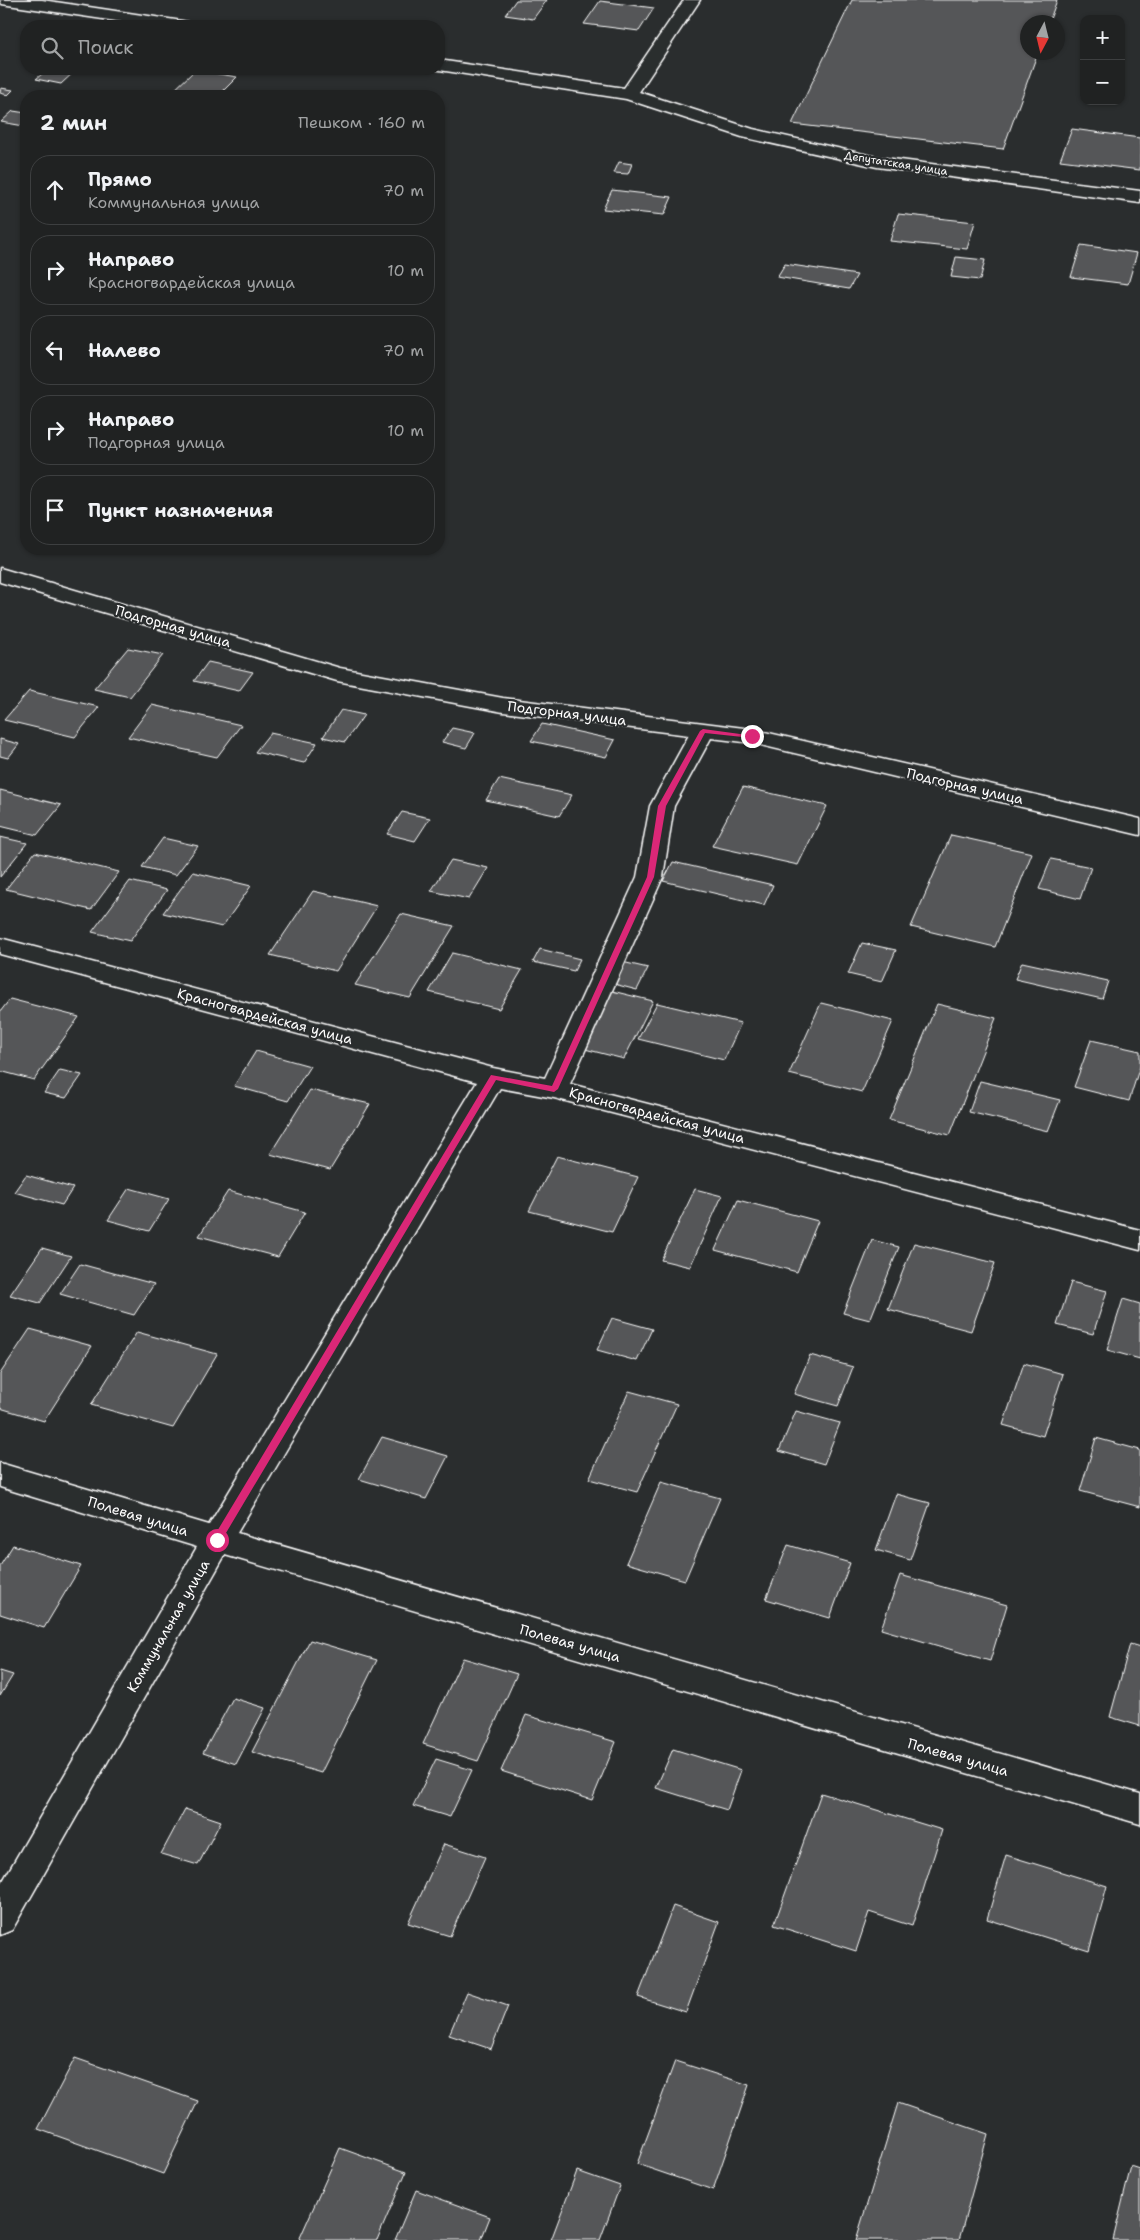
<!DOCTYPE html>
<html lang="ru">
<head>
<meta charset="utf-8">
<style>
  :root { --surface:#202222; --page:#282a2a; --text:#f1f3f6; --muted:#a2a4a5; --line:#3d3f40 }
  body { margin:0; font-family:"Shantell Sans",sans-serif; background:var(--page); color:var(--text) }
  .controls { position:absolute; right:15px; top:15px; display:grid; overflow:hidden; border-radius:10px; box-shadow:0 1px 4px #0004 }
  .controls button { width:45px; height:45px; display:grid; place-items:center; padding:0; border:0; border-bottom:1px solid var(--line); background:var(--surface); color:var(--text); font:25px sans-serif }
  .compass { position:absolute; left:1020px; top:15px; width:45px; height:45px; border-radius:50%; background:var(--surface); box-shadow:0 1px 4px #0004; rotate:187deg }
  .stop { position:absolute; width:15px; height:15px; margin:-11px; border:4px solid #db2777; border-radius:50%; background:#fff }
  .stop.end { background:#db2777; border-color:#fff; box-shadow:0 1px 5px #0008 }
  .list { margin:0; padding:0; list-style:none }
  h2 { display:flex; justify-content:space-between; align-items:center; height:65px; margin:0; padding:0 20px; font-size:21px }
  h2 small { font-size:16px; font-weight:400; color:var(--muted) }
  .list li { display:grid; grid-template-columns:32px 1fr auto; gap:15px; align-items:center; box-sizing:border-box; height:70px; margin:0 10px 10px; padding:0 10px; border:1px solid var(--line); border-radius:20px }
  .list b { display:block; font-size:19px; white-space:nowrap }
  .list p { margin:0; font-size:16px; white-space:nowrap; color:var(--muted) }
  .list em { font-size:16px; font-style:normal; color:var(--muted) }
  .icon { flex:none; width:28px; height:28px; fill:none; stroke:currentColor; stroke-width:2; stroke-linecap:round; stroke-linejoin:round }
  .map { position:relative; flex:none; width:1140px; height:2240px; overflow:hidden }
  .search { position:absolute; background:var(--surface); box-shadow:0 1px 4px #0004; left:20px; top:20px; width:425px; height:55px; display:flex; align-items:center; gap:12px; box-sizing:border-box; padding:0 18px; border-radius:20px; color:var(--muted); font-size:19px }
  .panel { position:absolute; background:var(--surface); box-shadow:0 1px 4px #0004; left:20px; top:90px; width:425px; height:465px; border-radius:20px }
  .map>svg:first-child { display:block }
  .building { fill:#555758; stroke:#fff }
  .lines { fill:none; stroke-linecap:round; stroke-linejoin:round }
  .minor-casing { stroke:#fff; stroke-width:3 }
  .minor { fill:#2a2d2e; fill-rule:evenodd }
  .route { fill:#db2777 }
  .labels { text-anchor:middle; stroke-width:4.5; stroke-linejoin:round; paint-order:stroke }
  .far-street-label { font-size:11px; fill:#fff; stroke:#2a2d2e }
  .street-label { font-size:14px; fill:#fff; stroke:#2a2d2e }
</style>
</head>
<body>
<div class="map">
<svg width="1140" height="2240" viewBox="0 0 1140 2240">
  <rect width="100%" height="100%" fill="#2a2d2e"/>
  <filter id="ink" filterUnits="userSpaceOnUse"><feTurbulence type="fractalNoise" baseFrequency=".02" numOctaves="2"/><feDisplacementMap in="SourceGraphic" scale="10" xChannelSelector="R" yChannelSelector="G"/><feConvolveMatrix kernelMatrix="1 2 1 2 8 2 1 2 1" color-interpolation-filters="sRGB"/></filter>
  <g filter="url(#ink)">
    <!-- building -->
    <g class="building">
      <path d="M516,0h31l-14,19 -28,-4z"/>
      <path d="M852,0h205l-8,22h-21v30h10l-35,97 -211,-25z"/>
      <path d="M600,1l54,7 -15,23 -55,-7z"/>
      <path d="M48,69h13l14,2 -14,13 -25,-5z"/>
      <path d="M195,70l42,7 -19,19h-50z"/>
      <path d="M1,88l12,2 -5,5 -8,-2z"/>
      <path d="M372,92l29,4h-32z"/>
      <path d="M13,111l13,2v10l-2,3 -23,-4z"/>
      <path d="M1072,129l68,9v32l-80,-10z"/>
      <path d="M619,162l13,2 -4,10 -14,-1z"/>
      <path d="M612,190l60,7 -8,18 -61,-6z"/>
      <path d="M898,214l77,8 -8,27 -77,-8z"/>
      <path d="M1081,245l56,8 -9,31 -57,-7z"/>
      <path d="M956,257l29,3 -5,20 -29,-3z"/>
      <path d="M785,264l72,11 -8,14 -72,-12z"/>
      <path d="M128,648l35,7 -33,42 -36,-8z"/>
      <path d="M208,662l45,10 -14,19 -45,-10z"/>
      <path d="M29,691l70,16 -24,30 -71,-17z"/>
      <path d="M152,705l89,20 -24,32 -89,-20z"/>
      <path d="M341,710l23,5 -19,27 -22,-5z"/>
      <path d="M542,724l73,16 -9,17 -75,-16z"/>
      <path d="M452,728l23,5 -9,15 -24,-6z"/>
      <path d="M270,733l47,10 -13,20 -49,-11z"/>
      <path d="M0,739l19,5 -11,14 -8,-2z"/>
      <path d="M499,779l73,16 -13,21 -73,-16z"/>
      <path d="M743,787l84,19 -29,59 -86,-19z"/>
      <path d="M0,790l61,15 -24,30 -37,-9z"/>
      <path d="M402,812l28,6 -15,23 -28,-7z"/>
      <path d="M951,835l81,18 -37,94 -84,-20z"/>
      <path d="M0,837l27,6 -27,34z"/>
      <path d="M163,838l35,8 -22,29 -34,-8z"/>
      <path d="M35,852l84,20 -28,38 -85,-21z"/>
      <path d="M1051,859l40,8 -11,32 -41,-10z"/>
      <path d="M451,860l37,8 -19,31 -38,-8z"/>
      <path d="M673,862l100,23 -9,20 -101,-24z"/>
      <path d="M193,872l58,14 -29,41 -59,-14z"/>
      <path d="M130,881l37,9 -37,51 -38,-9z"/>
      <path d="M313,891l64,15 -41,65 -66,-16z"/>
      <path d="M401,914l53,12 -44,72 -55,-13z"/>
      <path d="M862,943l34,7 -14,32 -34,-8z"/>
      <path d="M540,949l40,10 -6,12 -41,-9z"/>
      <path d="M452,953l70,17 -23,39 -70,-17z"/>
      <path d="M622,962l26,6 -11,22 -27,-7z"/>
      <path d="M1022,962l86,19 -6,18 -87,-20z"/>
      <path d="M608,990l45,11 -29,58 -47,-12z"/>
      <path d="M10,999l69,18 -45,63 -34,-9v-59z"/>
      <path d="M657,1003l84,20 -17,37 -86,-21z"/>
      <path d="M821,1003l72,18 -31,71 -73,-18z"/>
      <path d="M937,1004l59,14 -46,117 -61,-15z"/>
      <path d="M1091,1040l49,11v15l-11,35 -55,-14z"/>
      <path d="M256,1051l54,15 -22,35 -54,-15z"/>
      <path d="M60,1070l22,5 -16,23 -22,-5z"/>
      <path d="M980,1081l80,19 -12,31 -79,-19z"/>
      <path d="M310,1090l60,14 -40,66 -60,-16z"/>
      <path d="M557,1156l81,21 -26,55 -83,-21z"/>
      <path d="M26,1175l47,13 -11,17 -48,-13z"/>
      <path d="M129,1188l40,11 -20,32 -41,-11z"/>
      <path d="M695,1189l27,7 -32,71 -29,-7z"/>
      <path d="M228,1191l77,21 -27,45 -79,-21z"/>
      <path d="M738,1200l80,21 -21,51 -82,-22z"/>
      <path d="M872,1240l27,7 -29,73 -27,-7z"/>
      <path d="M914,1243l81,20 -24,68 -83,-22z"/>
      <path d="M42,1248l29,8 -31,47 -30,-8z"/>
      <path d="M80,1264l74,20 -20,31 -74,-21z"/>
      <path d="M1071,1282l36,9 -14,43 -36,-9z"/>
      <path d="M1123,1299l17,5v55l-33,-9z"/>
      <path d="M612,1318l40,11 -15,32 -40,-11z"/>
      <path d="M30,1329l62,17 -48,75 -44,-13v-34z"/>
      <path d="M137,1332l80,22 -44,74 -82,-23z"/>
      <path d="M810,1355l43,12 -15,39 -44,-12z"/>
      <path d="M1024,1363l39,11 -20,62 -40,-11z"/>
      <path d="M629,1391l48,13 -40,88 -48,-13z"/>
      <path d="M796,1411l44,12 -16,41 -45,-13z"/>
      <path d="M382,1437l66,19 -22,43 -67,-20z"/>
      <path d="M1096,1438l44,12v57l-60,-16z"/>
      <path d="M661,1482l59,16 -35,82 -59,-17z"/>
      <path d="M896,1494l34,9 -20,57 -34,-10z"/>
      <path d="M13,1545l68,21 -37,62 -44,-14v-48z"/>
      <path d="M788,1545l62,18 -20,55 -64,-19z"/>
      <path d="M900,1575l107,30 -17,56 -109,-32z"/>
      <path d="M310,1640l67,20 -56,113 -69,-21z"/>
      <path d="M1130,1644l10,3v79l-30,-9z"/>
      <path d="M463,1658l54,16 -39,87 -55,-17z"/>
      <path d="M0,1671l13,4 -13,21z"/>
      <path d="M233,1698l32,10 -29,56 -33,-11z"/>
      <path d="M526,1715l90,27 -24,58 -91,-29z"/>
      <path d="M673,1749l68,21 -14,40 -71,-22z"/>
      <path d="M436,1759l36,11 -22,47 -37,-11z"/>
      <path d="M821,1793l121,37 -30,96 -43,-14 -13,39 -82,-26z"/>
      <path d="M185,1809l36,12 -23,44 -37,-11z"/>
      <path d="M444,1844l41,13 -35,79 -42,-13z"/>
      <path d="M1006,1855l101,31 -18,65 -102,-32z"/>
      <path d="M673,1906l46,16 -33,90 -48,-15z"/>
      <path d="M467,1992l41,14 -17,43 -42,-14z"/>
      <path d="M75,2058l123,43 -35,73 -125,-45z"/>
      <path d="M675,2061l74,24 -36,105 -76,-26z"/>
      <path d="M898,2103l90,31 -29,106h-103z"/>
      <path d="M340,2148l66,24 -29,68h-78z"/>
      <path d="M1131,2166l9,3v71h-27z"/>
      <path d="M577,2171l43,15 -20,54h-49z"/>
      <path d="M416,2190l74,27 -9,23h-86z"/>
    </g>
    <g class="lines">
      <defs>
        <g id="minor">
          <path d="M0,0h42l140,21 6,1 2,4h-40l-142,-21 -6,-1z"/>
          <path d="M684,0h16l-61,92 114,37 124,28 263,34v12l-263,-36 -135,-30 -116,-38 -193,-30h6v-9l185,28z"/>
          <path d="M0,568l340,100 163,30 249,31 388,90v16l-388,-92 -41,-5 -37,68 -11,71 -93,207 570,146v20l-586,-152 -54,-10 -263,445 903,261v30l-915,-269 -213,375 -12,5v-49l197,-339 -197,-60v-24l209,62 268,-443 -477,-128v-16l493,130 52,10 92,-201 13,-71 39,-71 -186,-23 -166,-31 -337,-99z"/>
        </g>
      </defs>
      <!-- minor casing -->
      <use href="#minor" class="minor-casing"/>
      <!-- minor -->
      <use href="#minor" class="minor"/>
    </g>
  </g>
  <!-- route -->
  <path class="route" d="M703,729l52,7 -3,2 -47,-5 -39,73 -12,71 -96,212 -4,3 -58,-12 -276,463h-7v-5l278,-463 61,11 95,-209 11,-71 42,-75z"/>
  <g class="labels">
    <!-- far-street labels -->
    <g class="far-street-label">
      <text transform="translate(896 163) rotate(9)" y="4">Депутатская улица</text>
    </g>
    <!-- street labels -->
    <g class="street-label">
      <text transform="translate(173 626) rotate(16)" y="5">Подгорная улица</text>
      <text transform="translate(567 713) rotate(7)" y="5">Подгорная улица</text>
      <text transform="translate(965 786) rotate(13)" y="5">Подгорная улица</text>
      <text transform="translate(265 1016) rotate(15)" y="5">Красногвардейская улица</text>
      <text transform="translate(657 1115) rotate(15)" y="5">Красногвардейская улица</text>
      <text transform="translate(138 1516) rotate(17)" y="5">Полевая улица</text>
      <text transform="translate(168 1626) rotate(-60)" y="5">Коммунальная улица</text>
      <text transform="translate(570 1643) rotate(16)" y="5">Полевая улица</text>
      <text transform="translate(958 1757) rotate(16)" y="5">Полевая улица</text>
    </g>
  </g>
</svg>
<div class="controls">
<button>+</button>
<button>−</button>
</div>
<svg class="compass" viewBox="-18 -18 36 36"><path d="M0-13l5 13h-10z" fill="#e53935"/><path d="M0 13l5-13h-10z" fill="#a2a4a5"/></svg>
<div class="stop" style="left:217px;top:1540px"></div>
<div class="stop end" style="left:752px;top:736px"></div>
<div class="search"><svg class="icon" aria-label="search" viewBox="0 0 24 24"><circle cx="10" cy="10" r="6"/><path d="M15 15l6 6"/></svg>Поиск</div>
<section class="panel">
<h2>2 мин<small>Пешком · 160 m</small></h2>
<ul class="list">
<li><svg class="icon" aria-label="ahead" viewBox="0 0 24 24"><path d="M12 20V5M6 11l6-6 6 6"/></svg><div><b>Прямо</b><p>Коммунальная улица</p></div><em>70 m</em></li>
<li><svg class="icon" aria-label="right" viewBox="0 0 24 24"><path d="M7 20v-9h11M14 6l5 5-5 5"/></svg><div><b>Направо</b><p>Красногвардейская улица</p></div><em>10 m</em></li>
<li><svg class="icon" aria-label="left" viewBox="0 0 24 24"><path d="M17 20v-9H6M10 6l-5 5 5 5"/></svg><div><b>Налево</b></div><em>70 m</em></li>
<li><svg class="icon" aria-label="right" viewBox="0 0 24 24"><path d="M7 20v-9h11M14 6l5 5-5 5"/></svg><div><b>Направо</b><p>Подгорная улица</p></div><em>10 m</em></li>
<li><svg class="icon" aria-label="arrive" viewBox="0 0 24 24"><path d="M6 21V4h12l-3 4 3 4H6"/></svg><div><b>Пункт назначения</b></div></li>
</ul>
</section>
</div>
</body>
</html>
